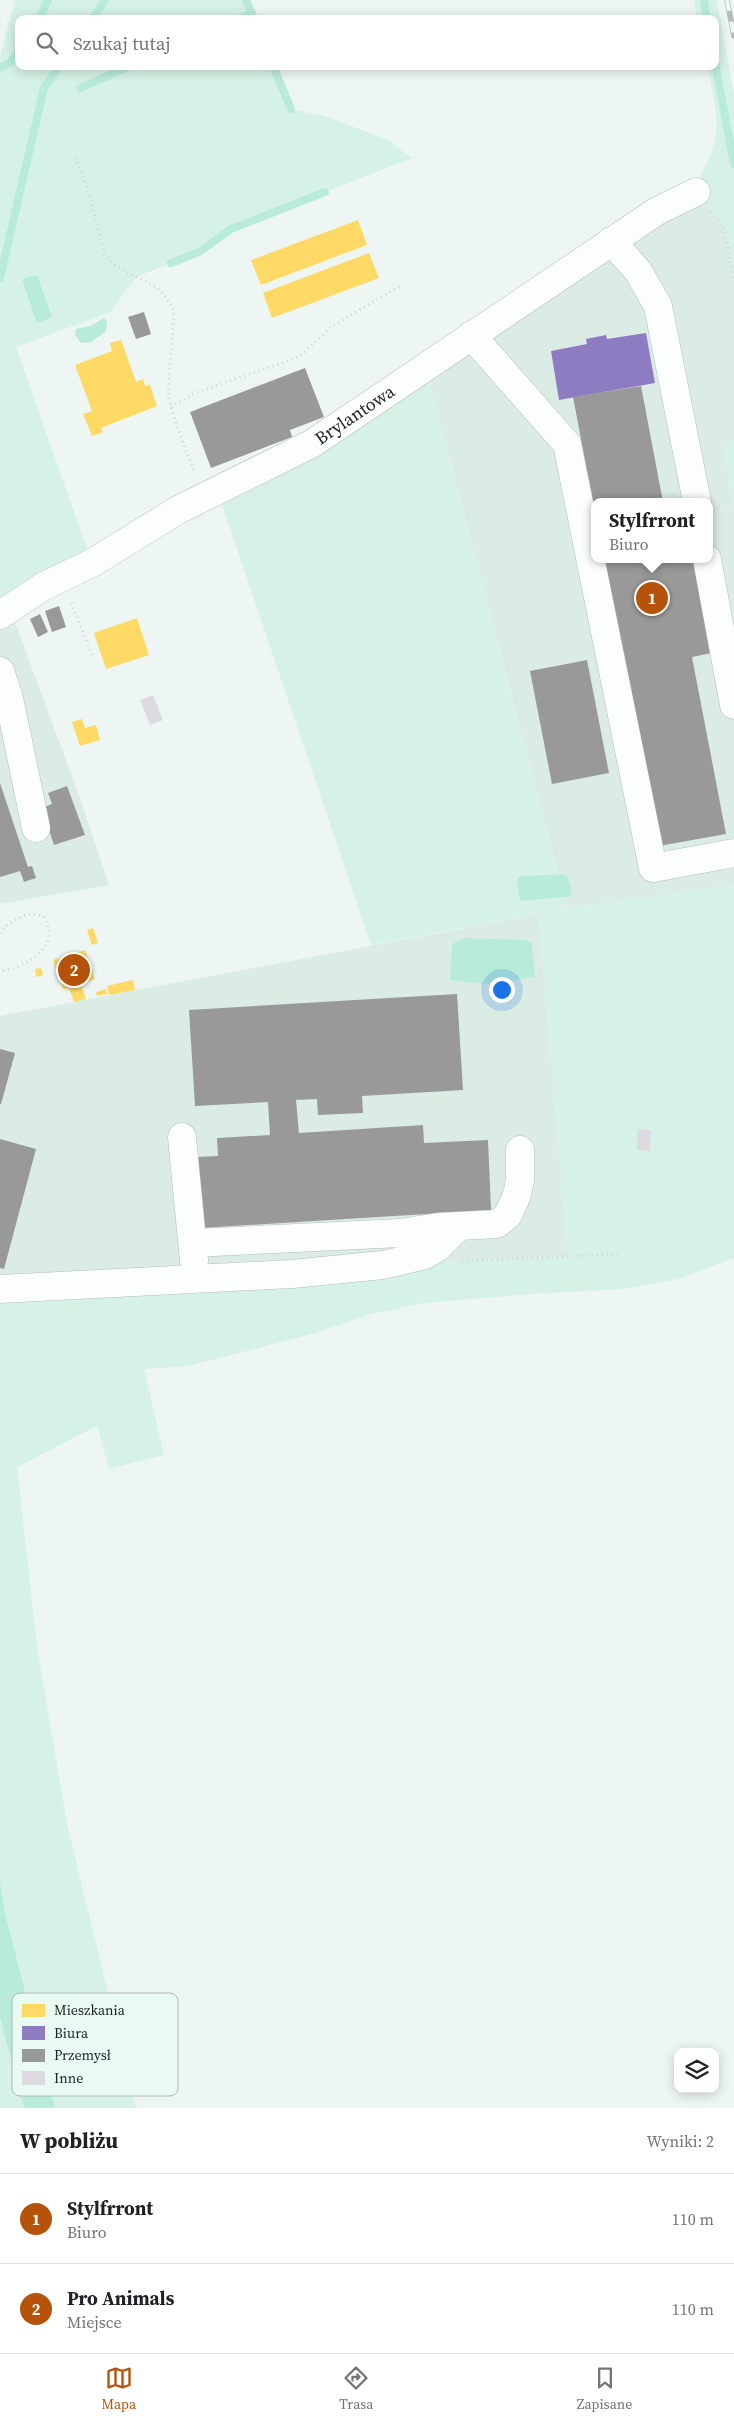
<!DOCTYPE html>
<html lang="pl">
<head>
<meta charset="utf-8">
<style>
  :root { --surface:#fff; --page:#f6f6f6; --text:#202124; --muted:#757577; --line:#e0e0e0; --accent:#b45309 }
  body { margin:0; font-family:"Source Serif 4",serif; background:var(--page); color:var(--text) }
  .controls { position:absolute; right:15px; bottom:15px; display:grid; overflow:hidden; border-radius:10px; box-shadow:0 2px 12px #0003 }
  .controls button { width:45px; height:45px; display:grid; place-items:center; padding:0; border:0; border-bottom:1px solid var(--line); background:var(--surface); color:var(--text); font:25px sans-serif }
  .you { position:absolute; left:501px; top:989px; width:18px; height:18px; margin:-12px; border:4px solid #fff; border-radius:50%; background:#1a73e8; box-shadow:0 0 0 8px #1a73e833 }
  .badge { display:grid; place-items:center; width:32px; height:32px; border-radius:50%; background:var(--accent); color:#fff; font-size:16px; font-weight:700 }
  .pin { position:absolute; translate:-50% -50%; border:2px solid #fff; box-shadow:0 1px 5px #0006 }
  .popup { position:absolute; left:591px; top:498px; width:122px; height:65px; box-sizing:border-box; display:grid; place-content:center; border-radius:10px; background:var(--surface); filter:drop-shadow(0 1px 4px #0005); font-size:16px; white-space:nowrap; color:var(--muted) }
  .popup b { font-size:19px; color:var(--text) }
  .popup::after { content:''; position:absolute; left:50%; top:100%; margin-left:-10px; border:10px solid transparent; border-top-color:var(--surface) }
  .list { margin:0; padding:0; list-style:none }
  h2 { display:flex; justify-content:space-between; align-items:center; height:65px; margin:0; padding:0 20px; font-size:21px }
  h2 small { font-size:16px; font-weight:400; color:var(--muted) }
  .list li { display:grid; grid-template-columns:32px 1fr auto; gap:15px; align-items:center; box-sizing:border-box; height:90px; padding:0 20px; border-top:1px solid var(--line) }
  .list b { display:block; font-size:19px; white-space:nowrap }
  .list p { margin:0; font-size:16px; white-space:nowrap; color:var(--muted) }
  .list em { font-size:16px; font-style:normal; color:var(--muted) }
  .icon { flex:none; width:28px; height:28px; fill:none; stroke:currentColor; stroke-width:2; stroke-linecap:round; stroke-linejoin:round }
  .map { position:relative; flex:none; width:734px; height:2108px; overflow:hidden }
  .search { position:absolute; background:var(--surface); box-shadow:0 2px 12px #0003; left:15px; right:15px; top:15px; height:55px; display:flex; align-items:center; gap:12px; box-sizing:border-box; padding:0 18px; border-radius:10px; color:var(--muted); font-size:19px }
  .sheet { height:245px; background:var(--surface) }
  nav { display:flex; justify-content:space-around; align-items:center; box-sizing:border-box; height:70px; border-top:1px solid var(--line); background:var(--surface); font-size:14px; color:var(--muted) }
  nav a { display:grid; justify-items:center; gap:2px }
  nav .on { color:var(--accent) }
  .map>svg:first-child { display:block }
  .built { fill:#dbece5; fill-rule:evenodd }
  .green { fill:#d6f2e6 }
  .water { fill:#b8ecd9 }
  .homes { fill:#ffd966 }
  .offices { fill:#8e7cc3 }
  .industry { fill:#999 }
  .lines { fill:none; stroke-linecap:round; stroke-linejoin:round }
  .stream { stroke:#b8ecd9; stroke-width:8 }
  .building { fill:#dedae2 }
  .minor-casing { stroke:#b5bcb9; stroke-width:29 }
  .path { stroke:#d1d4d3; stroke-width:3; stroke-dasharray:1 4; stroke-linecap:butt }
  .minor { stroke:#fcfefd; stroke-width:28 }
  .rail-casing { stroke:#b9baba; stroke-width:5.5 }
  .rail { stroke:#e9faf3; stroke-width:4; stroke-dasharray:11; stroke-linecap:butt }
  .labels { text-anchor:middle; stroke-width:5; stroke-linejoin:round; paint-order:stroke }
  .street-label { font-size:18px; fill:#1d2321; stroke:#e9faf3 }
  .key { fill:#e9faf3; stroke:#acbab4; stroke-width:1 }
  .key-label { font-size:14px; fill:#1d2321 }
</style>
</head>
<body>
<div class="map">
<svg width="734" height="2108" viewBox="0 0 734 2108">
  <rect width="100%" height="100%" fill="#edf6f2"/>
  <!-- built -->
  <g class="built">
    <path d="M696,192l28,37 10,52v160l-11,2 11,68v373l-168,25 -2,-11 6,-1 -7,-23h-5l-133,-508zM594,502h116v57h-116z"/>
    <path d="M10,609l69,186 30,90 -109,19v-289z"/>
    <path d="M539,914l29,342 -125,6 -37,-2 -406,29v-273z"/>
  </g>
  <!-- green -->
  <g class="green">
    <path d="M15,0h231l8,19h-235v47h254l18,43 34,7 63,24 24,18 -181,71 -32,23 -63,25 -26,35 -94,35 76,216 -92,52v-559z"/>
    <path d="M694,0h23l17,95v186l-10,-52 -28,-37c3,-16 12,-29 17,-44 9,-27 -1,-55 -6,-82h8v-47h-18z"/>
    <path d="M425,366l133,508 -37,2 -1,25 44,-3 2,11 168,-25v374l-56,21 -53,10 -95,5 -107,9 -52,11 -58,20 -125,32 -44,3 20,86 -55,14 -12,-43 -80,41 20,180 30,177 69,284h-81l-50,-195 -5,-32v-592l406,-29 37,2 125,-6 -29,-342 -168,31 -154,-455z"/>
    <path d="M734,441v70l-11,-68z"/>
    <path d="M0,2018l24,90h-24z"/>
  </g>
  <!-- water -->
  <g class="water">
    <path d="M37,275l15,42 -15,6 -15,-44z"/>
    <path d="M104,318l3,3 -1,10 -15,11 -10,1 -6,-8 1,-6 14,-3z"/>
    <path d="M563,874l5,3 4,14 -2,6 -50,4 -3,-21 4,-4z"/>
    <path d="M465,938l62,2 5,4 3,33 -51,7 -34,-4 2,-36z"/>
    <path d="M0,1881l5,32 50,195h-31l-24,-90z"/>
  </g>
  <!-- homes -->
  <g class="homes">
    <path d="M358,220l9,25 -106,40 -10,-25z"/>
    <path d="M369,253l10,25 -107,40 -9,-25z"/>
    <path d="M121,340l15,42 7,-3 2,7 5,-1 7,21 -56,22 2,4 -11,4 -9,-22 9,-3 -17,-46 37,-14 -2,-8z"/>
    <path d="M137,618l12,37 -43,14 -12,-36z"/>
    <path d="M82,719l3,9 11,-3 4,15 -20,6 -8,-24z"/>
    <path d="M93,928l5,15 -6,2 -5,-15z"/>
    <path d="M85,950l10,29 -14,5 5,15 -12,3 -5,-14 -6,1 -10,-29z"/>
    <path d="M41,968l2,7 -7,2 -1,-8z"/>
    <path d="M133,980l2,10 -26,5 -2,-9z"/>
    <path d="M106,989l1,5 -10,2 -1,-4z"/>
  </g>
  <!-- offices -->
  <path class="offices" d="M646,333l9,50 -96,17 -8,-49 36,-7 -1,-5 20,-4 1,4z"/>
  <!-- industry -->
  <g class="industry">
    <path d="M144,312l7,22 -15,5 -8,-22z"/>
    <path d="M305,368l19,49 -34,13 2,7 -81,31 -21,-56z"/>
    <path d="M641,386l22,116h-70l-20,-105z"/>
    <path d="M604,559h94l18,93 -24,5 34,177 -67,12z"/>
    <path d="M59,606l7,21 -14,5 -7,-21z"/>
    <path d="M40,614l8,18 -10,5 -8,-18z"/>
    <path d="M587,660l22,113 -57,11 -22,-113z"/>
    <path d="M0,783l28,84 4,-1 4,12 -12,4 -4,-11 -20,6z"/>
    <path d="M67,786l18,49 -31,10 -12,-37 10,-4 -4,-11z"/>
    <path d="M457,994l6,96 -101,6 1,17 -45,2 -1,-16 -21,1 3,33 124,-8 1,18 64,-3 3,70 -290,18 -4,-71 21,-1 -1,-18 53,-3 -2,-33 -73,4 -6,-96z"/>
    <path d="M0,1049l15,4 -14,51h-1z"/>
    <path d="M0,1139l36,10 -32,120 -4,-1z"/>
  </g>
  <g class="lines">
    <!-- stream -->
    <g class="stream">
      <path d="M246,0l8,19"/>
      <path d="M704,0l3,19"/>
      <path d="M39,19l9,-19"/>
      <path d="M92,19l13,-19"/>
      <path d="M239,19l13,-6"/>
      <path d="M715,63l19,101"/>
      <path d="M273,66l18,43"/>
      <path d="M0,68l9,-5 10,-11"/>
      <path d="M80,88l50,-22"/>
      <path d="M171,263l28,-11 32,-23 94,-37"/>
      <path d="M0,278l44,-190 15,-22"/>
    </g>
  </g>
  <!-- building -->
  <g class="building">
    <path d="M153,695l10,25 -13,5 -10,-25z"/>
    <path d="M637,1129l14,1 -1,21 -13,-1z"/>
  </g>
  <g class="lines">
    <defs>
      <g id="minor">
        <path d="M611,241l27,30 20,35 39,196"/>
        <path d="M471,335l96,109 86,424 81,-15"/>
        <path d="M707,559l27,146"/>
        <path id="s1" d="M0,615l44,-29 48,-23 86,-53 135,-67 344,-232 39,-19"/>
        <path d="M0,671l9,27 27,130"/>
        <path d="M182,1137l12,124"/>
        <path d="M193,1243l207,-10 38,-6 59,-3 11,-9 9,-20 3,-15v-30"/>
        <path d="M0,1289l292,-15 91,-9 42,-10 12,-7 22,-22"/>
      </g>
    </defs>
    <!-- minor casing -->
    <use href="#minor" class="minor-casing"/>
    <!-- path -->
    <g class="path">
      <path d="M75,158l14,35 15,60c20,29 56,21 70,59l-6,83 6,22 20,55"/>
      <path d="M711,212l13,17 10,52"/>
      <path d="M171,407l24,-14 104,-36 32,-30 69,-41"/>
      <path d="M71,603l21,52"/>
      <path d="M0,933c10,-12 28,-24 44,-16 19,28 -19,52 -44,54"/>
      <path d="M462,1261l156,-7"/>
    </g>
    <!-- minor -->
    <use href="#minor" class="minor"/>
    <defs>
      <path id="rail" d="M727,0l7,36"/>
    </defs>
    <!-- rail casing -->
    <use href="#rail" class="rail-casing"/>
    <!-- rail -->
    <use href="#rail" class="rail"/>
  </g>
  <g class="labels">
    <!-- street labels -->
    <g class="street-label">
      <text dy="6" stroke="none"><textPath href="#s1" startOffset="408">Brylantowa</textPath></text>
    </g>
  </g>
  <!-- legend -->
  <rect x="12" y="1993" width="166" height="103" rx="8" class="key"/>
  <rect x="22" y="2004" width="23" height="13" fill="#ffd966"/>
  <rect x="22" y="2026" width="23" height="14" fill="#8e7cc3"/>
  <rect x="22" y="2049" width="23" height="13" fill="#999"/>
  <rect x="22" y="2071" width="23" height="14" fill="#dedae2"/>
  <g class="key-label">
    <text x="54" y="2015">Mieszkania</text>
    <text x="54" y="2038">Biura</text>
    <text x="54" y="2060">Przemysł</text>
    <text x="54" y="2083">Inne</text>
  </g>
</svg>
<div class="controls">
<button><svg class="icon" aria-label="layers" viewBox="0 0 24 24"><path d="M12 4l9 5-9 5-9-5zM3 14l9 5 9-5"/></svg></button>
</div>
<div class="you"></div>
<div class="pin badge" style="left:652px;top:598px">1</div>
<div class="popup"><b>Stylfrront</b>Biuro</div>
<div class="pin badge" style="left:74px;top:970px">2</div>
<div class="search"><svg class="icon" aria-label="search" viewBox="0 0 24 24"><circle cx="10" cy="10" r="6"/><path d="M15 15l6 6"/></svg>Szukaj tutaj</div>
</div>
<section class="sheet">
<h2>W pobliżu<small>Wyniki: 2</small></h2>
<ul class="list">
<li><span class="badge">1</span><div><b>Stylfrront</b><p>Biuro</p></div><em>110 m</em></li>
<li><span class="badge">2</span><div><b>Pro Animals</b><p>Miejsce</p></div><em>110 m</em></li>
</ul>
</section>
<nav>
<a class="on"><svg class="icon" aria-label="map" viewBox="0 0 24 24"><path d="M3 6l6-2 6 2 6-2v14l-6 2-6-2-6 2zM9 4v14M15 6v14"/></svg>Mapa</a>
<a><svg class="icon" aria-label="directions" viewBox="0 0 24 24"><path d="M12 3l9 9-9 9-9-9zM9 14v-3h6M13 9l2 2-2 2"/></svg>Trasa</a>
<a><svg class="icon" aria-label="saved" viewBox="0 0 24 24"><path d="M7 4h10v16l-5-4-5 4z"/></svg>Zapisane</a>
</nav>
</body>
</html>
